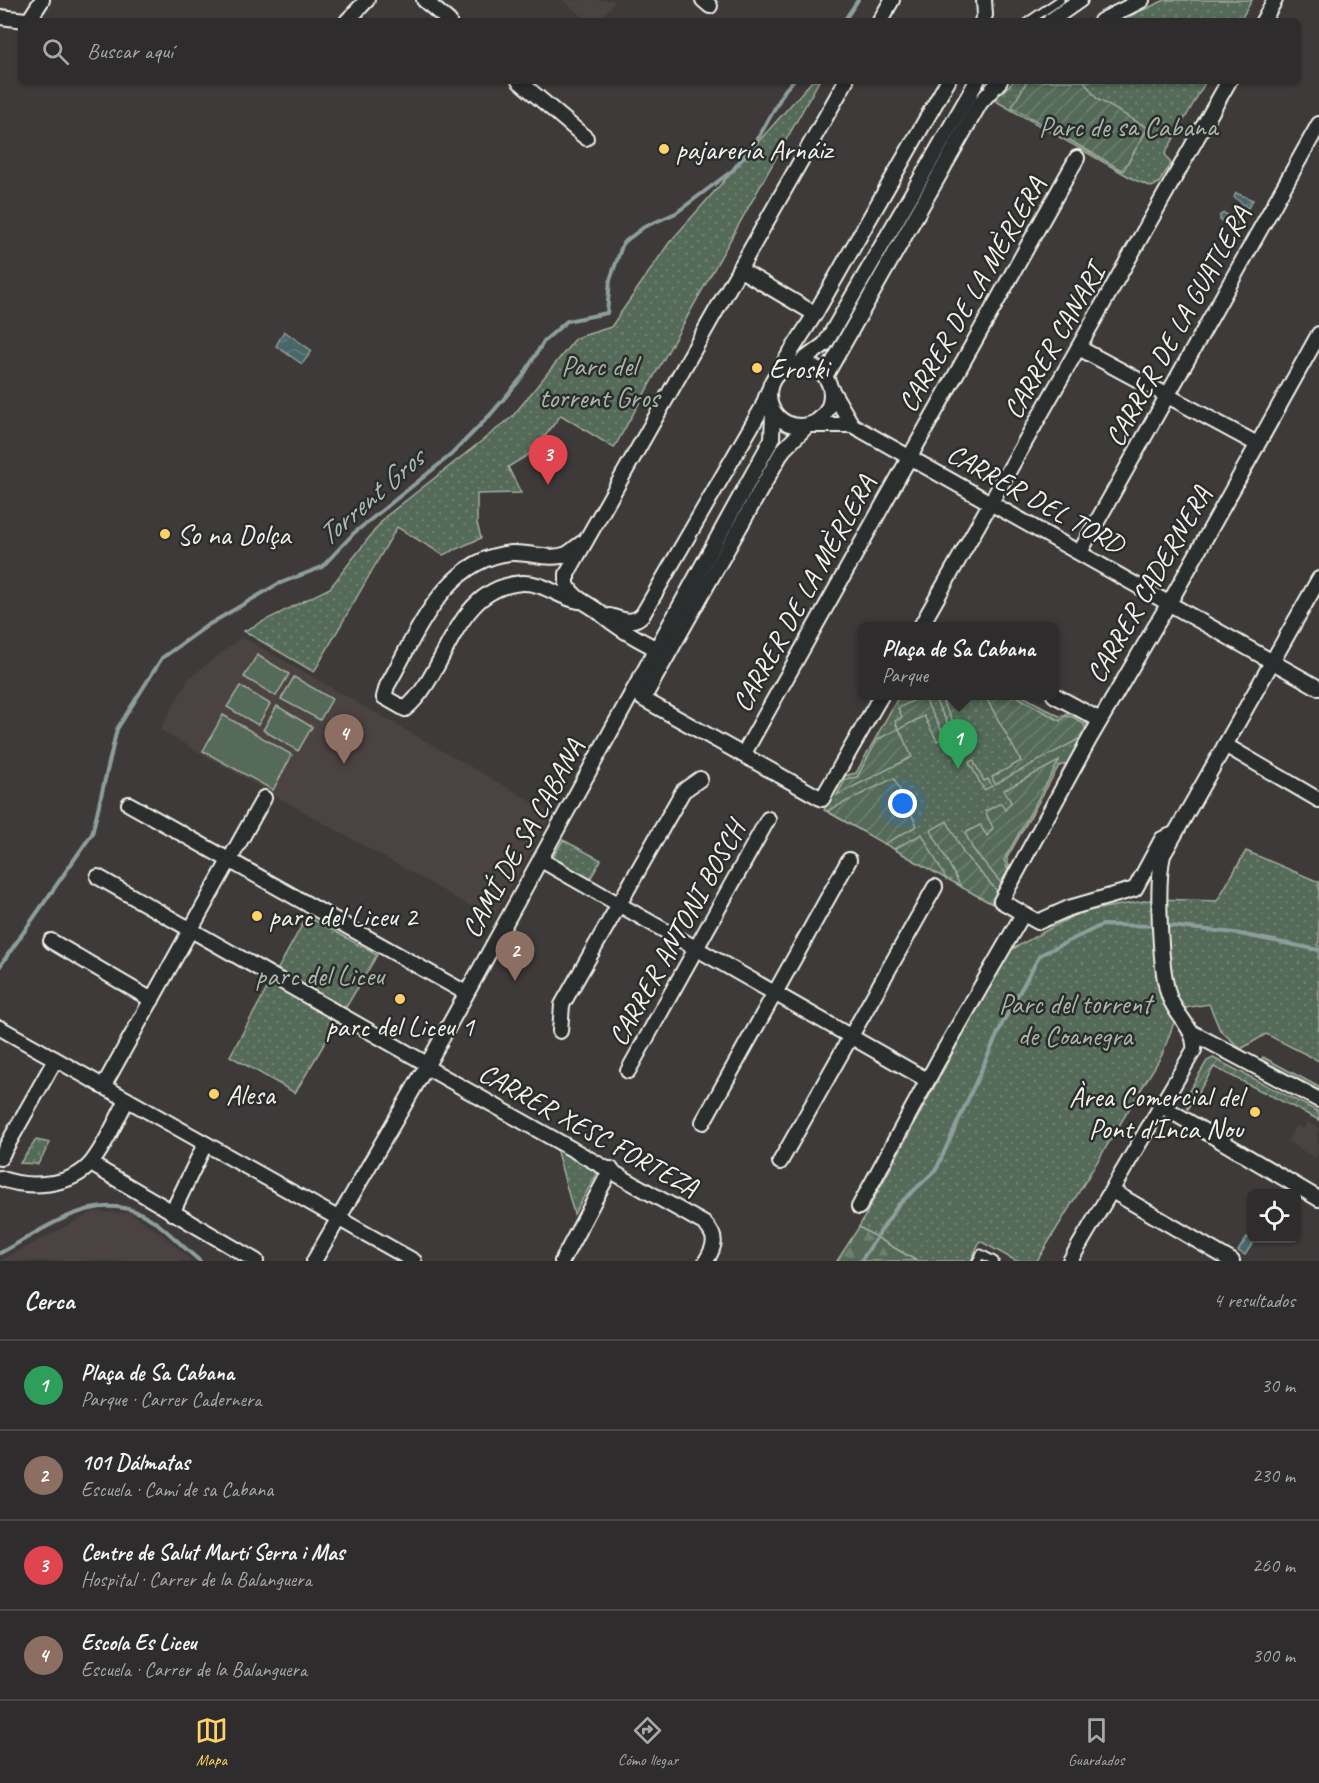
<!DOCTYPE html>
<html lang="es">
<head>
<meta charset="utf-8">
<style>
  :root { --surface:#2e2c2c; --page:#3a3838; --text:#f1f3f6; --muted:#a7a7a9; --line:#494848; --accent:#ffd166 }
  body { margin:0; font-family:Caveat,sans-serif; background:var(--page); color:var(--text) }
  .controls { position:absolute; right:18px; bottom:18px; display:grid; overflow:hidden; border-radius:9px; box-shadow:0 2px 4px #0004 }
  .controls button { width:54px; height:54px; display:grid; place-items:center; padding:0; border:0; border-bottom:2px solid var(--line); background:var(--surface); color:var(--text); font:30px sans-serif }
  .you { position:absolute; left:903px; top:804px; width:21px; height:21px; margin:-15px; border:4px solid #fff; border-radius:50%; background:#1a73e8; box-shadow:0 0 0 9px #1a73e833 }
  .badge { display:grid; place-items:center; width:39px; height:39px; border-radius:50%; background:var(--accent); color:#fff; font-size:20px; font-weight:700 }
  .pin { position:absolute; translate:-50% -50px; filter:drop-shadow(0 2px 3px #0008) }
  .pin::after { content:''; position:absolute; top:32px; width:21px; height:18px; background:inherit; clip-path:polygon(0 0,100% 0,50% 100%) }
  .popup { position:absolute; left:858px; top:622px; width:201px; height:78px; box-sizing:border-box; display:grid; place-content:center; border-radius:9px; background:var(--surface); filter:drop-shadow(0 2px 4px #0005); font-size:20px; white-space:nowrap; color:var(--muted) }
  .popup b { font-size:22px; color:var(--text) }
  .popup::after { content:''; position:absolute; left:50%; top:100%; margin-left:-12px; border:12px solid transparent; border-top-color:var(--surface) }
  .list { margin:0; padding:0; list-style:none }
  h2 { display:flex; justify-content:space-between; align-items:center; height:78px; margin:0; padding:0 24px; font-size:26px }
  h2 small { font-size:20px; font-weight:400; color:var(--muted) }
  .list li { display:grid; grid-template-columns:39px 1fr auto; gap:18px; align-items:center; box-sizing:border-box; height:90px; padding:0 24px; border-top:2px solid var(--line) }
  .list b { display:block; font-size:22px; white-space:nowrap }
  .list p { margin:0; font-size:20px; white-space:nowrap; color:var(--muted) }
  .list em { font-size:20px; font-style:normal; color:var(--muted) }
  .icon { flex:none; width:33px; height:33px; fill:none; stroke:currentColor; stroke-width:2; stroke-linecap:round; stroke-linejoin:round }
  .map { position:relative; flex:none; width:1319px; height:1261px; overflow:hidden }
  .search { position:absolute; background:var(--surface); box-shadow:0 2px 4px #0004; left:18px; right:18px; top:18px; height:66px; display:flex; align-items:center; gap:15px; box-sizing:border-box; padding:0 21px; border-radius:9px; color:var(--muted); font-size:22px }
  .sheet { height:438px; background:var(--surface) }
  nav { display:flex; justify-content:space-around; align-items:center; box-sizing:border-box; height:84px; border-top:2px solid var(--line); background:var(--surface); font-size:16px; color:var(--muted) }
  nav a { display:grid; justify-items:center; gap:3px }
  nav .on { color:var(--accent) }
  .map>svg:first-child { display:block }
  .built { fill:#4c4342 }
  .forest { fill:url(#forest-firs); stroke:#a4aea0; stroke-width:1.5 }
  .park { fill:url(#park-dots); stroke:#a4aea0; stroke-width:1.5 }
  .garden { fill:url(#garden-furrows); stroke:#a4aea0; stroke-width:1.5 }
  .pitch { fill:#546b58; stroke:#a4aea0; stroke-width:1.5 }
  .water { fill:url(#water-waves); stroke:#8d9e9c; stroke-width:1.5 }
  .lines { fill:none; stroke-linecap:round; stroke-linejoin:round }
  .stream { stroke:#8d9e9c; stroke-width:4 }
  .lane-casing { stroke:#f4f1e8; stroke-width:11 }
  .street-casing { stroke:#f4f1e8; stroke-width:18 }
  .lane { stroke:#2a2d2e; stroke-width:7 }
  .street { stroke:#2a2d2e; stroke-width:14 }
  .poi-dot { fill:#ffd166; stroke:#2a2d2e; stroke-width:2 }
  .labels { text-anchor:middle; stroke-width:5; stroke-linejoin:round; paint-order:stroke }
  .park-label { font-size:28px; fill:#acb5a7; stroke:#2a2d2e }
  .poi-label { font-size:28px; fill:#f4f1e8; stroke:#2a2d2e; text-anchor:start }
  .street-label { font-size:28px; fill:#f4f1e8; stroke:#2a2d2e }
  .water-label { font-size:30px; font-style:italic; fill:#afb9b5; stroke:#2a2d2e }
</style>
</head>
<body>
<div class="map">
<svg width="1319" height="1261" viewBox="0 0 1319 1261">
  <defs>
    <pattern id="forest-firs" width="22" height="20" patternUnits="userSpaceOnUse" patternTransform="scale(1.5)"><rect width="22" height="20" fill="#546b58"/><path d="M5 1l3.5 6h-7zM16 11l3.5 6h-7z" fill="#6d8170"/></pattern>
    <pattern id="park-dots" width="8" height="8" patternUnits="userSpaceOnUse" patternTransform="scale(1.5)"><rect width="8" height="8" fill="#546b58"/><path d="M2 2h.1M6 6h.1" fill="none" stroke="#6d8170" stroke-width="1.8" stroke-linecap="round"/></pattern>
    <pattern id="garden-furrows" width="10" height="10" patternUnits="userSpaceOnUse" patternTransform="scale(1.5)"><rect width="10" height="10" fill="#546b58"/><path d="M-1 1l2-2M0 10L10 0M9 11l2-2" fill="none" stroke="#6d8170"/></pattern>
    <pattern id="water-waves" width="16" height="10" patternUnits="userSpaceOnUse" patternTransform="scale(1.5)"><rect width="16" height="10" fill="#486669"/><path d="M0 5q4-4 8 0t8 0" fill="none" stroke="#637c7e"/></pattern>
  </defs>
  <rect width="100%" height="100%" fill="#3e3a3a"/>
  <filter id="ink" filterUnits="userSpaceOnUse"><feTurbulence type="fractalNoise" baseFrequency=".0167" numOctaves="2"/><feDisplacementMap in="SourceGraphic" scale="12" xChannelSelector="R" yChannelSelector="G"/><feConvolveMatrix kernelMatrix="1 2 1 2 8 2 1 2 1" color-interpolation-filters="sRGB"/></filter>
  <g filter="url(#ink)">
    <!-- built -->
    <g class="built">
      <path d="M563,0h53l-18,21h-11z"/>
      <path d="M242,637l310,176 -59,106 -333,-189 29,-52z"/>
      <path d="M1307,1122l12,6 -2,8 2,16 -4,6 -28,-17 9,-16 7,4z"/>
      <path d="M93,1212l37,1 29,19 33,29h-192z"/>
    </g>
    <!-- forest -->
    <path class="forest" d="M859,1227l58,34h-80z"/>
    <!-- park -->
    <g class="park">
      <path d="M1165,0h87l-12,21h-121z"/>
      <path d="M812,81h7l-205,367 -53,-33 -28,37 -25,15 13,26 -44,1v29l4,15 -38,17 -46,-28 -83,145 -70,-41 86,-43 55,-71 127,-100 64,-79 35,-11 58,-84z"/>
      <path d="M1014,81h192l-41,73 6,10 -12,19 -7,4 -17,-7 -141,-80z"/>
      <path d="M899,696h124l36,20 14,-3 11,7 4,6 -18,37 -11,3 -52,92 3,14 -18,32 -168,-94 20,-34 12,-3z"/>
      <path d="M563,840l38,20 -12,21 -38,-21z"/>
      <path d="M1246,851l73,31v179l-53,-27 -25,15 -21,-19 -11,-26 -30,5 -17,46 -125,206h-21l-36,-20 -9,20h-54l-58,-34 148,-275 73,-40 76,-13 61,2z"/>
      <path d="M307,916l70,39 -82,138 -65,-37z"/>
      <circle cx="517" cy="952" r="9"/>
      <path d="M36,1140l14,3 -12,21 -18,-1z"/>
      <path d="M556,1148l42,24 -24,42z"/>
    </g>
    <!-- garden -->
    <g class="garden">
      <path d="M1027,81h57l13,18 51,29 -25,43 -111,-64z"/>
      <path d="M923,696l22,41 -8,4 -13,-25 -25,13 13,28 -75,38 9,-16 11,-2 21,-38 20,-10 -3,-8 7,-4 -4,-9z"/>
      <path d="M933,696h24l-14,7 16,30 -5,2z"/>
      <path d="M985,696h31l44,25 5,-5 8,1 11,7 2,7 -3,6 -88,47 -3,-7 29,-16z"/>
      <path d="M973,760l11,21 4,-2 4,7 -8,4 -15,-28z"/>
      <path d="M1059,761l-55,99 4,10 -7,13 -28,-34 -8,-16 15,-8 7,11 6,-8 -8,-17 16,-8 4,7 6,-8 -7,-12z"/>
      <path d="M894,778l23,48 -33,18 -57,-33z"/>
      <path d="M947,821l17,33 33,37 -6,12 -30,-16 -30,-57z"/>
      <path d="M922,834l24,45 -52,-30z"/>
      <path d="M1263,1057l56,30v3l-58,-30z"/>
      <path d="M1213,1058l106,54v8l-105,-53 -26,42 -4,-10 23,-38z"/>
    </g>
    <!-- pitch -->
    <g class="pitch">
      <path d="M257,655l32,19 -13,22 -32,-19z"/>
      <path d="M294,677l38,22 -12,21 -39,-21z"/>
      <path d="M240,686l30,18 -12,21 -31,-18z"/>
      <path d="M277,706l35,21 -14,24 -35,-21z"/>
      <path d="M223,715l69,40 -19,35 -70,-39z"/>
    </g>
    <!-- water -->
    <g class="water">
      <path d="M1236,193l17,7 -5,8 -14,-11z"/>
      <path d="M1224,213l14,8 -4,7 -14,-8v-5z"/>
      <path d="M284,331l28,20 -10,13 -26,-18z"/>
      <path d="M1247,1237l7,4 -9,14 -7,-4z"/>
    </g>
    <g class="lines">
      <!-- stream -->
      <g class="stream">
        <path d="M844,21l14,-21"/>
        <path d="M0,966l92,-132 25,-105 45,-71 46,-33 70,-41 44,-17 32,-34 98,-79 39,-40 32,-38 21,-35 23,-20 40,-8 3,-33 13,-37 21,-16 32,-14 57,-43 27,-35 25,-45 8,-9"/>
        <path d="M0,1253c50,-27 104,-71 158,-29 14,11 27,25 42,37"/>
        <path d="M861,1261l37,-56 38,-35 67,-148 37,-67 62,-30 69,1 64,7 84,17"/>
      </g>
      <defs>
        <g id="lane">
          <path d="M1029,21l31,-21"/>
          <path d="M977,1261l4,-7 13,7"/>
        </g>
        <g id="street">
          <path d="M424,0l25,21"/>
          <path d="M703,0l7,6"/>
          <path d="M0,17l34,4"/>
          <path d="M29,20l13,-20"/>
          <path d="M347,21l20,-21"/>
          <path d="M880,21l12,-21"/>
          <path d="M982,21l3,-6 -1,-15"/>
          <path d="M1050,21l30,-21"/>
          <path d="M1101,21l41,-21"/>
          <path d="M1263,21l12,-21"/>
          <path d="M519,81l67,57"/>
          <path d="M739,269l76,45"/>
          <path d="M1079,348l178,96"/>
          <circle cx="800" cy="395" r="31"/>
          <path d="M798,364l27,-20 152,-263"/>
          <path d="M778,372l37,-58 133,-233"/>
          <path d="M827,373l153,-270 20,-22"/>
          <path d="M831,389l21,36"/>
          <path d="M812,425h40l467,263"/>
          <path d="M807,426l-24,24 -140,249 179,100 59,-103"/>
          <path d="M1080,552l239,-428"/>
          <path d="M579,601c-20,-3 -35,-19 -57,-18 -70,5 -73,90 -117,126l-21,-12 3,-11c29,-50 57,-128 125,-133 17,-1 39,8 55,1 5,-3 10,-8 15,-11"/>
          <path d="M610,616c13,4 23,9 33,-2l119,-206 6,-16"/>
          <path d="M921,626l308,-545"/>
          <path d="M655,648c-21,-11 -39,-21 -56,-36 -12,-10 -24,-12 -32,-27v-11l279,-493"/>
          <path d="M1054,695l46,25"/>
          <path d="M1225,745l94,55"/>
          <path d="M743,755l334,-597"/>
          <path d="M129,804l337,189"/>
          <path d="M1174,834l-12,5 -27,50 -66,19 -31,14 -37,-21 89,-163 86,-147 143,-257"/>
          <path d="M541,860l386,220"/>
          <path d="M98,877l329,187"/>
          <path d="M51,941l101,59"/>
          <path d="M0,1028l414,233"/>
          <path d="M560,1031l2,-26 121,-214 17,-12"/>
          <path d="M1191,1032l128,68"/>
          <path d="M426,1067l279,157c13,14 10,22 1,37"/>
          <path d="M628,1071l140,-252"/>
          <path d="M103,1087l161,-289"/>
          <path d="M1162,1106l157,93"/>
          <path d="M703,1122l146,-262"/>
          <path d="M0,1158l55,-98"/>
          <path d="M780,1162l155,-275"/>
          <path d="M91,1164l165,97"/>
          <path d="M0,1178c27,11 72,9 92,-16 14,-18 24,-42 35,-62"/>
          <path d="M1112,1191l120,70"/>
          <path d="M859,1207l79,-146 85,-147"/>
          <path d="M172,1213l33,-69"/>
          <path d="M314,1261l112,-194 346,-628 1,-26"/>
          <path d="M562,1261l49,-92"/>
          <path d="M1070,1261l124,-211c3,-21 -21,-36 -26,-57 -8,-28 -12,-109 -5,-138l156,-276"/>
        </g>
      </defs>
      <!-- lane casing -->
      <use href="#lane" class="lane-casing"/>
      <!-- street casing -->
      <use href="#street" class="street-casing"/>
      <!-- lane -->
      <use href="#lane" class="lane"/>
      <!-- street -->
      <use href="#street" class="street"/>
    </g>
  </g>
  <!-- markers -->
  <g class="poi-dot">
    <circle cx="664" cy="149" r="6"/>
    <circle cx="757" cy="368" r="6"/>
    <circle cx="165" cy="534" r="6"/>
    <circle cx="257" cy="916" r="6"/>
    <circle cx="400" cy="999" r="6"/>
    <circle cx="214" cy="1094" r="6"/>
    <circle cx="1255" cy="1112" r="6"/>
  </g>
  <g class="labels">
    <!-- park labels -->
    <g class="park-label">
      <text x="1128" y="136">Parc de sa Cabana</text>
      <text x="599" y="375">Parc del<tspan x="599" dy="32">torrent Gros</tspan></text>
      <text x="320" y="985">parc del Liceu</text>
      <text x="1075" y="1013">Parc del torrent<tspan x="1075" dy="32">de Coanegra</tspan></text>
    </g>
    <!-- poi labels -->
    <g class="poi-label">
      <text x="676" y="159">pajarería Arnáiz</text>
      <text x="769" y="378">Eroski</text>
      <text x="177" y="544">So na Dolça</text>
      <text x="269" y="926">parc del Liceu 2</text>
      <text x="400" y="1036" text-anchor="middle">parc del Liceu 1</text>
      <text x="226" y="1104">Alesa</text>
      <text x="1243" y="1106" text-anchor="end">Àrea Comercial del<tspan x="1243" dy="32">Pont d'Inca Nou</tspan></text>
    </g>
    <!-- street labels -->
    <g class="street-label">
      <text transform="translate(971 294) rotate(-60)" y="10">CARRER DE LA MÈRLERA</text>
      <text transform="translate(1177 326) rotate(-61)" y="10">CARRER DE LA GUATLERA</text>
      <text transform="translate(1053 341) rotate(-60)" y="10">CARRER CANARI</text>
      <text transform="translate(1036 498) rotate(29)" y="10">CARRER DEL TORD</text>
      <text transform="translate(1148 584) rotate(-60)" y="10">CARRER CADERNERA</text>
      <text transform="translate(803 593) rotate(-61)" y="10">CARRER DE LA MÈRLERA</text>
      <text transform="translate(522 838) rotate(-61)" y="10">CAMÍ DE SA CABANA</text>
      <text transform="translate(676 933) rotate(-61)" y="10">CARRER ANTONI BOSCH</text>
      <text transform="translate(589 1129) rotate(29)" y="10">CARRER XESC FORTEZA</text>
    </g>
    <!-- water labels -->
    <g class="water-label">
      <text transform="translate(370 497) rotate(-41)" y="10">Torrent Gros</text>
    </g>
  </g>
</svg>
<div class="controls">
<button><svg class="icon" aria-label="locate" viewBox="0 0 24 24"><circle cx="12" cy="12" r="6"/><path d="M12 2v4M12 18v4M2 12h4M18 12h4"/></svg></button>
</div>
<div class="you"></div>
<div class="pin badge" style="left:958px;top:769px;background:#2e9e5b">1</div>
<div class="popup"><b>Plaça de Sa Cabana</b>Parque</div>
<div class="pin badge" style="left:515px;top:981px;background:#8d6e63">2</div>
<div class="pin badge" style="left:548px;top:485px;background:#e0444e">3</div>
<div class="pin badge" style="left:344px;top:764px;background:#8d6e63">4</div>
<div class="search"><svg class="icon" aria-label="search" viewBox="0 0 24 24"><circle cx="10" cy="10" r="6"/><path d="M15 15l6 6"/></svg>Buscar aquí</div>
</div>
<section class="sheet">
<h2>Cerca<small>4 resultados</small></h2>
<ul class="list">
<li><span class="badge" style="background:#2e9e5b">1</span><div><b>Plaça de Sa Cabana</b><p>Parque · Carrer Cadernera</p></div><em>30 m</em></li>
<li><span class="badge" style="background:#8d6e63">2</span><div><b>101 Dálmatas</b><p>Escuela · Camí de sa Cabana</p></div><em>230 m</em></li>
<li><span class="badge" style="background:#e0444e">3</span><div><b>Centre de Salut Martí Serra i Mas</b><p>Hospital · Carrer de la Balanguera</p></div><em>260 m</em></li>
<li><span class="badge" style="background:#8d6e63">4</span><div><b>Escola Es Liceu</b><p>Escuela · Carrer de la Balanguera</p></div><em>300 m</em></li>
</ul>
</section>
<nav>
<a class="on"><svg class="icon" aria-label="map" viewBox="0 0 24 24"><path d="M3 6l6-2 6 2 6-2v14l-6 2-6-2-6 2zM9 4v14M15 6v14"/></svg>Mapa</a>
<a><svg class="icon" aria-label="directions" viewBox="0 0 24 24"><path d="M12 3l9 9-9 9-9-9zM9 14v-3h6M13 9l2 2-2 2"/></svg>Cómo llegar</a>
<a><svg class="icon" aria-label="saved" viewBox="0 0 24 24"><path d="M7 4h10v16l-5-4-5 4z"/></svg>Guardados</a>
</nav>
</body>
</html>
